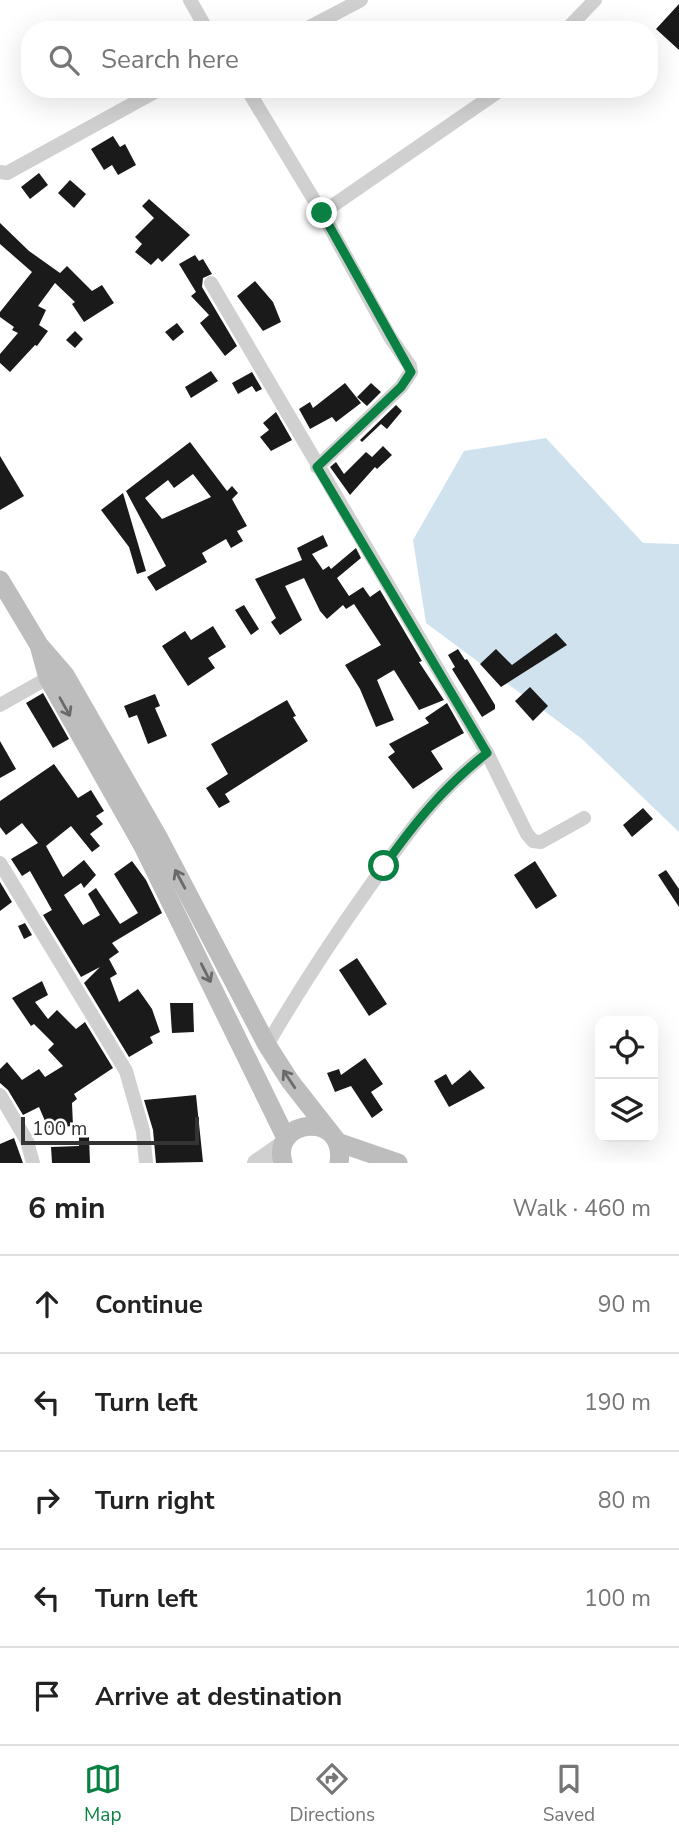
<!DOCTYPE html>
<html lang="en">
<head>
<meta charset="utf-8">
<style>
  :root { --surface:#fff; --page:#f6f6f6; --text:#222; --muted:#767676; --line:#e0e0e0; --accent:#0b8043 }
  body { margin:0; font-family:"Nunito Sans",sans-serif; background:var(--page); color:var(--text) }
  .controls { position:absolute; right:21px; bottom:21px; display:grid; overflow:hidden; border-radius:14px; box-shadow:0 7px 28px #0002 }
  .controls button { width:63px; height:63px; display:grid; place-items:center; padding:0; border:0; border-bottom:2px solid var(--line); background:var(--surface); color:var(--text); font:35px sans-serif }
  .scale { position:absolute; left:21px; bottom:18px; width:178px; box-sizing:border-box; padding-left:7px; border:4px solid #333; border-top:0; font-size:19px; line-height:24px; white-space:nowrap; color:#333; -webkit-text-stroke:5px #fff; paint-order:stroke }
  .stop { position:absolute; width:21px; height:21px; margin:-16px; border:5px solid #0b8043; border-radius:50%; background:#fff }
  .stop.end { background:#0b8043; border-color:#fff; box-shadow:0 2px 7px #0008 }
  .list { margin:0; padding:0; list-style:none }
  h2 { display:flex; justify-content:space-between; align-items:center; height:91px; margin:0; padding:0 28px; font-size:30px }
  h2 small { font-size:23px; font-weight:400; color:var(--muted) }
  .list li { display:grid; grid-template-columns:46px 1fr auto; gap:21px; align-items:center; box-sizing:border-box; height:98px; padding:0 28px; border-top:2px solid var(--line) }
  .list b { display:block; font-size:26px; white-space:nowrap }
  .list em { font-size:23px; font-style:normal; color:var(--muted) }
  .icon { flex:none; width:38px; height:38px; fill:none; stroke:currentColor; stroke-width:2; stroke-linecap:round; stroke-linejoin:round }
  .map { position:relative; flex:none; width:679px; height:1163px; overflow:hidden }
  .search { position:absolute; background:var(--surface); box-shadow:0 7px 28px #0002; left:21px; right:21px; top:21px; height:77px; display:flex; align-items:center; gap:18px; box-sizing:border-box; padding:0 24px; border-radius:28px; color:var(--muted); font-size:26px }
  .sheet { height:581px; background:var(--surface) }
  nav { display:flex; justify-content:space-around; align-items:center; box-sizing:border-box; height:98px; border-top:2px solid var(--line); background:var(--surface); font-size:19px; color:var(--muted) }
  nav a { display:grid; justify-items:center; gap:4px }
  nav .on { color:var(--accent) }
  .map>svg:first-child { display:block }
  .water { fill:#cfe2ee }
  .building { fill:#1a1a1a; fill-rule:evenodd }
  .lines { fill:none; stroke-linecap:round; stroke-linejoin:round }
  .minor { stroke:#d0d0d0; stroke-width:14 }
  .tertiary { stroke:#d0d0d0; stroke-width:18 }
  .secondary { stroke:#bdbdbd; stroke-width:19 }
  .oneway { stroke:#6a6a6a }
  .route { stroke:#0b8043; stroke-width:9 }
</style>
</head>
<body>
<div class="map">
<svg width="679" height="1163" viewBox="0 0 679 1163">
  <rect width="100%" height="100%" fill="#fff"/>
  <!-- water -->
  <path class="water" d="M546,438l97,105 36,1v288l-97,-93 -156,-116 -13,-83 51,-89z"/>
  <!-- building -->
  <g class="building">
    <path d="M679,4v46l-23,-21z"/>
    <path d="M113,136l7,11 5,-3 11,21 -18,10 -6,-10 -8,5 -13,-21z"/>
    <path d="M39,173l9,12 -18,14 -9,-12z"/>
    <path d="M70,180l16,14 -12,14 -16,-15z"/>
    <path d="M149,199l41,36 -28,27 -4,-4 -7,7 -16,-13 7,-8 -7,-7 19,-19 -12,-12z"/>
    <path d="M0,223l29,28 31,22 7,-7 25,25 10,-6 12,18 -30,19 -12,-18 3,-2 -20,-19 -17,23 8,4 -7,15 9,6 -11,15 -2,-1 -25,27 -10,-9v-9l18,-21 -6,-3 2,-3 -14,-10v-5l32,-40 -32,-28z"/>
    <path d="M195,255l4,6 4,-2 9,15 -9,4 -1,9 35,59 -12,10 -25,-33 9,-8 -18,-19 5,-4 -17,-28z"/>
    <path d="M255,281l18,21 8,20 -18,9 -26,-35z"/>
    <path d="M177,323l7,9 -11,9 -8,-9z"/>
    <path d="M75,331l8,8 -8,9 -9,-8z"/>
    <path d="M211,371l7,10 -27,17 -6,-11z"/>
    <path d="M252,372l10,17 -6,3 -4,-6 -14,8 -6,-11z"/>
    <path d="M345,383l16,20 -25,19 -4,-5 -22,12 -11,-20 11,-7 3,6z"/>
    <path d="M371,383l10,9 -14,14 -10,-9z"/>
    <path d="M396,405l6,6 -15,18 -6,-5 -19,18 -2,-2z"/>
    <path d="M276,412l16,28 -21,11 -11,-14 9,-7 -6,-7z"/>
    <path d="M190,442l37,49 5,-5 6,7 -6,6 15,27 -10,5 6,10 -12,7 -5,-9 -24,14 5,9 -51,29 -9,-14 19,-11 -40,-75zM193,474l18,23 -49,22 -17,-21 23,-18 6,8z"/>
    <path d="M383,446l9,9 -15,14 -2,-2 -25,28 -20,-28 6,-5 8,12 22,-22 6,5z"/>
    <path d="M0,456l24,40 -24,14z"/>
    <path d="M123,493l23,78 -9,3 -8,-27 -28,-37z"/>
    <path d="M323,535l5,11 -16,8 11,16 6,-4 2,3 25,-21 5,10 -24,20 12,18 14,-9 7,10 10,-7 42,71 -3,1 25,38 -25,10 -25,-40 -17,10 17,40 -18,7 -16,-38 -15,-24 36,-20 -27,-41 -8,5 -3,-4 -16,14 -7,-8 -16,-33 -19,8 17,34 -22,15 -9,-13 5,-4 -21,-39 47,-19 -5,-12z"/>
    <path d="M244,605l15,24 -8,6 -16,-25z"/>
    <path d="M213,626l13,21 -18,11 7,10 -27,18 -26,-40 23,-15 6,9z"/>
    <path d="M556,633l11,12 -66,42 -21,-23 16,-15 16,16z"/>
    <path d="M458,649l7,11 2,-1 28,46v4l-13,8 -30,-48 3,-2 -7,-12z"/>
    <path d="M530,687l18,19 -15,15 -18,-20z"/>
    <path d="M43,693l26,46 -16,9 -27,-45z"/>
    <path d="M155,694l5,12 -5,2 12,28 -19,8 -11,-29 -8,3 -5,-12z"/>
    <path d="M287,700l9,16 -3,1 15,24 -83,53 5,8 -11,6 -13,-20 22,-14 -17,-30z"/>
    <path d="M447,703l17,30 -33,18 12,18 -30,20 -25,-32 7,-5 -6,-8 40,-21 -4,-5z"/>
    <path d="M0,741l16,28 -16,9z"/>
    <path d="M54,764l24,34 13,-8 13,21 -8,5 7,8 -13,10 10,12 -8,6 -21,-26 -25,20 17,31 21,-17 12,15 -12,13 -3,-5 -17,12 19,30 17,-10 -12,-21 8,-6 24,36 18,-11 -24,-39 18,-13 14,19 16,33 -50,30 7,9 -10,7 8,15 -7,4 9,24 19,-13 14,20 8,23 -10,5 3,6 -24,14 -45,-74 16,-16 -19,10 -38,-62 9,-5 -22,-39 -8,5 -11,-17 27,-16 -16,-20 -16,12 -6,-8v-26z"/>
    <path d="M643,808l10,11 -21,18 -9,-12z"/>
    <path d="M535,861l22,35 -21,13 -22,-34z"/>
    <path d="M666,870l13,19v18l-21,-32z"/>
    <path d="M0,882l12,20 -12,9z"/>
    <path d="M25,923l7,12 -8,4 -6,-13z"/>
    <path d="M357,958l30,46 -18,12 -30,-46z"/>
    <path d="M42,981l6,14 -13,7 13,17 9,-9 19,19 9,-7 28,46 -39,26 3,5 -5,4 1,23 -25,2 -9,-21 -16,8 -15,-25 -8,-7v-14l7,-7 15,18 17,-11 6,8 18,-11 -15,-16 6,-6 -20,-20 -3,2 -19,-28z"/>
    <path d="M170,1003h23l1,29 -22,1z"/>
    <path d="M365,1058l18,26 -12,8 12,18 -11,8 -21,-32 -16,6 -8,-19 12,-4 2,6z"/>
    <path d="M470,1070l15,18 -36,19 -15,-26 12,-7 6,11z"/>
    <path d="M196,1095l7,67 -47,1 -3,-33 -9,-30z"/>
    <path d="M79,1137h10l1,26h-38l-1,-16 28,-1z"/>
    <path d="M14,1138l9,25h-23v-19z"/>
  </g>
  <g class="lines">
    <!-- minor -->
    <g class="minor">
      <path d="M190,0l17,30"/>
      <path d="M304,30l57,-30"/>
      <path d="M566,30l29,-30"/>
      <path d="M247,89l75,124 68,124 20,29 1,6 -10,15 -84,80"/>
      <path d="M0,172l7,1 153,-84"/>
      <path d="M322,213l180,-124"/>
      <path d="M211,283l276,470 40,81 6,7 8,1 43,-24"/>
      <path d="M0,705l48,-27"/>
      <path d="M0,863l126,208 17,60 3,32"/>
      <path d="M267,1045c32,-55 66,-107 103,-159 37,-52 65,-93 117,-133"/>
      <path d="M0,1095l27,46 6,22"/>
    </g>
    <!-- tertiary -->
    <path class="tertiary" d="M256,1163l26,-18"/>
    <!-- secondary -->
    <g class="secondary">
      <path d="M0,580l39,65 26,30 93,162 109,208 23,36 40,51"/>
      <path d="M40,649l8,29 95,168 143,292"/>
      <path d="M337,1142l61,21"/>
      <path d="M283,1163c-13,-45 64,-53 56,0"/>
    </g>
  </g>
  <!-- one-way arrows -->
  <defs><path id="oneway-shaft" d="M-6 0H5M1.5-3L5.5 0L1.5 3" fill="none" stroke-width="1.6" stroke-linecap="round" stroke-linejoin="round" transform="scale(1.75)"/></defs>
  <g class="oneway">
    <use href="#oneway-shaft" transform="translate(65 707) rotate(61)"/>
    <use href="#oneway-shaft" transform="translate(180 879) rotate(-118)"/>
    <use href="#oneway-shaft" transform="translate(206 973) rotate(63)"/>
    <use href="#oneway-shaft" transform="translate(289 1079) rotate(-124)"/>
  </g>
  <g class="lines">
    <!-- route -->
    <path class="route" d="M322,213l89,159 -10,15 -84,80 170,286c-43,34 -71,68 -103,113"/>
  </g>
</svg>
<div class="controls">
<button><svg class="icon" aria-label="locate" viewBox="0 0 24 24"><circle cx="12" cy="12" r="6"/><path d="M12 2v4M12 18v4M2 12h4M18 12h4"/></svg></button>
<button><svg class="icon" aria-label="layers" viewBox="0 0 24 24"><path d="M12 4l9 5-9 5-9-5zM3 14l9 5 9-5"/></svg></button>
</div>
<div class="scale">100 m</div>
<div class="stop" style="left:384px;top:866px"></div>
<div class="stop end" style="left:322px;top:213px"></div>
<div class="search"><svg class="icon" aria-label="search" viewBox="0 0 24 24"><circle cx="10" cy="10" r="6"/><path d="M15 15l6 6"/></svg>Search here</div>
</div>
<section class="sheet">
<h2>6 min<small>Walk · 460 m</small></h2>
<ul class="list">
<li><svg class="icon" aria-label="ahead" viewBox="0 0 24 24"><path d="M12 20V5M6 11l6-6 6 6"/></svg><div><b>Continue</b></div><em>90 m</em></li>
<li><svg class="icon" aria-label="left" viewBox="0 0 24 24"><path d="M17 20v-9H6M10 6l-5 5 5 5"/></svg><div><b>Turn left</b></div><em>190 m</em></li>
<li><svg class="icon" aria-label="right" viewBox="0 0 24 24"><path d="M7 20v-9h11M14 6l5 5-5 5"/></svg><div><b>Turn right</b></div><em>80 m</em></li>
<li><svg class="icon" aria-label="left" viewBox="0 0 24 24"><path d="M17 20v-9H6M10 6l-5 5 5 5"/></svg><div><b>Turn left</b></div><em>100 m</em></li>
<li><svg class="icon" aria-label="arrive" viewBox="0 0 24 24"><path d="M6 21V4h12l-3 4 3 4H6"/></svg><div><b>Arrive at destination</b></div></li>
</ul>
</section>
<nav>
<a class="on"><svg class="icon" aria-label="map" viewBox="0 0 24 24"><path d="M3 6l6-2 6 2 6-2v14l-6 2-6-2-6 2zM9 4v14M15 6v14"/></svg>Map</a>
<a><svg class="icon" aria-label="directions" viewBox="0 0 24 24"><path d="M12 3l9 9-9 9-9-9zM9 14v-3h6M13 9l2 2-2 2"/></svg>Directions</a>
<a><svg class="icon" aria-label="saved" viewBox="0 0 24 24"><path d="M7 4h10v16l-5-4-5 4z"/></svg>Saved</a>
</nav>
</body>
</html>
